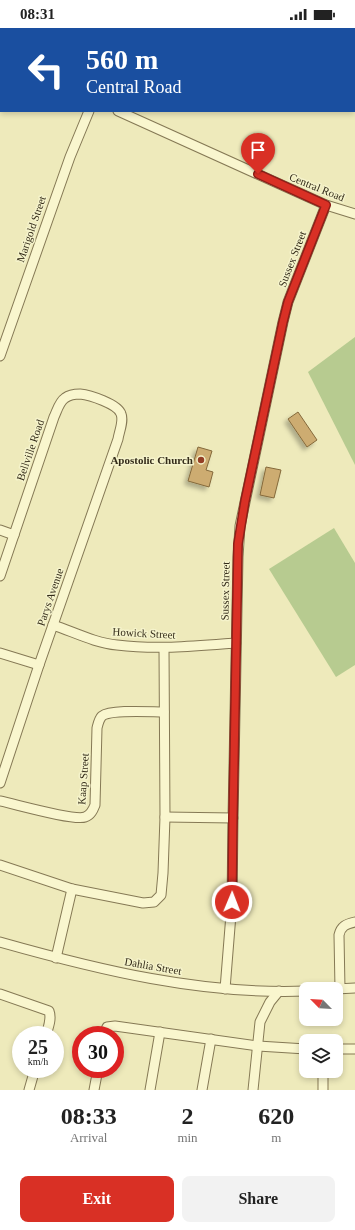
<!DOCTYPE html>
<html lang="en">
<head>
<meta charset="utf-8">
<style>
  :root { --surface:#fff; --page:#f2f2f2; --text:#222; --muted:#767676; --accent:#d93025 }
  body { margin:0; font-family:Georgia,serif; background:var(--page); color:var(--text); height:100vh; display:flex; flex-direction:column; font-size:15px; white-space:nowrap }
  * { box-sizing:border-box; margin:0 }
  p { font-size:13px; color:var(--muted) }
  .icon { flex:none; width:22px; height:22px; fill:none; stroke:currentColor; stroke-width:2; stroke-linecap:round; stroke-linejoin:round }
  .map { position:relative; height:1062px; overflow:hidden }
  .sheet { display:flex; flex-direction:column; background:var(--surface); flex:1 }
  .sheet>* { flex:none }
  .guide { position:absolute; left:0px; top:0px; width:355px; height:84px; box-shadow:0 2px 6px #0003; background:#1a4fa0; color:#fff; overflow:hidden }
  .needle { width:26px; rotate:294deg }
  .controls { position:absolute; left:299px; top:954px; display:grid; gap:8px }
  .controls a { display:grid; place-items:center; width:44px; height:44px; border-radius:8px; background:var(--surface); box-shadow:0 2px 6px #0003; font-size:20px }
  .speed { position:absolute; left:12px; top:998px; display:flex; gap:8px; font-size:20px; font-weight:700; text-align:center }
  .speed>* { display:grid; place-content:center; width:52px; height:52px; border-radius:50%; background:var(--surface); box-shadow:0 2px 6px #0003; line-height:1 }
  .speed small { font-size:10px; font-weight:400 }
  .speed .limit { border:6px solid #d22; background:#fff; color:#111 }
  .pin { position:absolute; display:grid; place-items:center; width:34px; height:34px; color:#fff; margin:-41px -17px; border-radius:50% 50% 50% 0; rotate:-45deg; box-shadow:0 0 4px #0007 }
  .pin .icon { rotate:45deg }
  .me { position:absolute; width:44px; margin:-22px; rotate:1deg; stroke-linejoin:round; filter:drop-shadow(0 0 3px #0008) }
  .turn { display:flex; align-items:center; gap:14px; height:84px; padding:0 20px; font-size:18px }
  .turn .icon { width:52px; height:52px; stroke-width:2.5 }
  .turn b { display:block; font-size:28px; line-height:34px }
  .eta { display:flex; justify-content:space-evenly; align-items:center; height:68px; text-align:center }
  .eta b { font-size:24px; font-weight:600; line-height:28px }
  .cta { display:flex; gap:8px; margin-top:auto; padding:8px 20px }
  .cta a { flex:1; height:46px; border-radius:8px; background:var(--accent); color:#fff; font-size:16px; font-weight:600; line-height:46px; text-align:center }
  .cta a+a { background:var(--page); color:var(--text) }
  .status { display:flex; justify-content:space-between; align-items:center; height:28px; padding:0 20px; background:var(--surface); direction:ltr }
  .status svg { height:11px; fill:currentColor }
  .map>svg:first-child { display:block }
  .green { fill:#b7cb90 }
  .building { fill:#cdac71; stroke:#84693b; filter:url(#shadow) }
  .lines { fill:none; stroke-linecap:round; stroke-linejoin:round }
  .minor-casing { stroke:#857955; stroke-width:11 }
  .minor { stroke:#f9f6ce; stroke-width:9 }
  .route-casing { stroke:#8d1f18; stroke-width:10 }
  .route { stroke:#d93025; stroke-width:7 }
  .poi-dot { fill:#943e25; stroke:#f5f3cb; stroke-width:1.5 }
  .labels { text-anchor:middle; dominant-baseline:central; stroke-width:3; stroke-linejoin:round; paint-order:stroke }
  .street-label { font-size:11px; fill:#342c1a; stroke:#f5f3cb }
  .poi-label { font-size:11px; font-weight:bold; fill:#342c1a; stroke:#f5f3cb; text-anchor:end }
</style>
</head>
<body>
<div class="status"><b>08:31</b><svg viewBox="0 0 49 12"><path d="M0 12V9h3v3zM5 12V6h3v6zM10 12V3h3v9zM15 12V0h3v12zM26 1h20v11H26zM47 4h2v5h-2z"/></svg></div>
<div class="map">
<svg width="355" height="1062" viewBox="0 0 355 1062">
  <defs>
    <filter id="shadow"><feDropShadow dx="-3.5" dy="3.5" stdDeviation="2" flood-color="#0004"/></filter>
  </defs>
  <rect width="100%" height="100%" fill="#eeeabb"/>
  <g class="green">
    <path d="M355 309V437L308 344Z"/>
    <path d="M334 500 355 535V637L336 649 269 541Z"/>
  </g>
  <g class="building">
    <path d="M298 384 317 412 307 419 288 391Z"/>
    <path d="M198 419 212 423 206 442 213 444 209 459 188 453Z"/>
    <path d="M266 439 281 442 274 470 260 467Z"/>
  </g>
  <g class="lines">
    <g class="minor-casing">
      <g id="minor">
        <path d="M126 1 127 0"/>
        <path d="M118 83 326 177 355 186"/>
        <path d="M0 328 70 129 89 83"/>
        <path d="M0 502 14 507"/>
        <path d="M0 548 54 389C57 383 59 374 65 370 69 367 76 366 80 366 90 367 118 376 121 386 124 393 119 404 118 411L39 637 0 755"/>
        <path d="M53 597C74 604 95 615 117 617 157 622 197 618 236 615"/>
        <path d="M0 625 39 637"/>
        <path d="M0 773C15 776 74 793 85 789 91 787 93 782 95 777L97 700C98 696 99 691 102 688 111 681 151 684 164 684"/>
        <path d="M165 789 233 790"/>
        <path d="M0 837 72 861 143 875 154 874 161 867 163 845 165 789 164 620"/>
        <path d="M0 914C99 942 202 967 306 963"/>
        <path d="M56 930 72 861"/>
        <path d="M225 961 232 874 233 790 238 529 240 498 283 294 288 274 326 177"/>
        <path d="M336 961 355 960"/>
        <path d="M340 961 339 907C341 898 346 896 355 894"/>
        <path d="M0 966 49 983C52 991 48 1000 46 1007"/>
        <path d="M104 1007 107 999 115 998 258 1018 306 1021"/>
        <path d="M336 1021H355"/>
        <path d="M323 1043V1062"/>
        <path d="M29 1062 35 1041"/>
        <path d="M94 1062 98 1041"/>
        <path d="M150 1062 160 1004"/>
        <path d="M202 1062 211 1011"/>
        <path d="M253 1062 260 994 270 974 279 963"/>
      </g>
    </g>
    <use href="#minor" class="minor"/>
  </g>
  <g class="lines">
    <g class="route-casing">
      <path id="route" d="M232 874 233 790 238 516 245 473 283 294 288 274 326 177 258 146"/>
    </g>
    <use href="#route" class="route"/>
  </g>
  <circle class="poi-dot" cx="201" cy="432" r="4"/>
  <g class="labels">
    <g class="street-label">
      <text transform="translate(317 159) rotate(22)">Central Road</text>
      <text transform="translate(31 201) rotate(-71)">Marigold Street</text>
      <text transform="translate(292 231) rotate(-69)">Sussex Street</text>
      <text transform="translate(30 422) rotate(-71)">Bellville Road</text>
      <text transform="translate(225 563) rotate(-89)">Sussex Street</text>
      <text transform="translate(50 569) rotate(-71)">Parys Avenue</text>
      <text transform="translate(144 605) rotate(3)">Howick Street</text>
      <text transform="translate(83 751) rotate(-86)">Kaap Street</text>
      <text transform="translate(153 938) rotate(10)">Dahlia Street</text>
    </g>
    <g class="poi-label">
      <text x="193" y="432">Apostolic Church</text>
    </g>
  </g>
</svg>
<div class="controls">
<a><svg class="needle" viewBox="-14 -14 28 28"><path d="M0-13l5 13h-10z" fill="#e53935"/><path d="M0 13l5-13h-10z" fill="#767676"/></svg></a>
<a><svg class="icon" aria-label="layers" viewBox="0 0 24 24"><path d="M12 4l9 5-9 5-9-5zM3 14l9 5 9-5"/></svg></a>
</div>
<div class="speed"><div>25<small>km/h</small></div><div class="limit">30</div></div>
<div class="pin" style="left:258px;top:146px;background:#d93025"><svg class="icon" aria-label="arrive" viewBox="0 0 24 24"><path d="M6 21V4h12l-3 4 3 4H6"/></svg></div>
<svg class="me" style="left:232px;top:874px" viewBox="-20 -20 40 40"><circle r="17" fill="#d93025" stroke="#fff" stroke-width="3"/><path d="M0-11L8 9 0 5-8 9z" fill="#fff"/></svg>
<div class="guide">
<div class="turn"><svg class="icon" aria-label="left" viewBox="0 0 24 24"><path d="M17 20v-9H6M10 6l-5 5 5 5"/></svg><div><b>560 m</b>Central Road</div></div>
</div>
</div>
<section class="sheet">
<div class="eta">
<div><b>08:33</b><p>Arrival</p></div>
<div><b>2</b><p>min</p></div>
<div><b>620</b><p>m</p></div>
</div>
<div class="cta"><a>Exit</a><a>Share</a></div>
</section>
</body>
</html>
